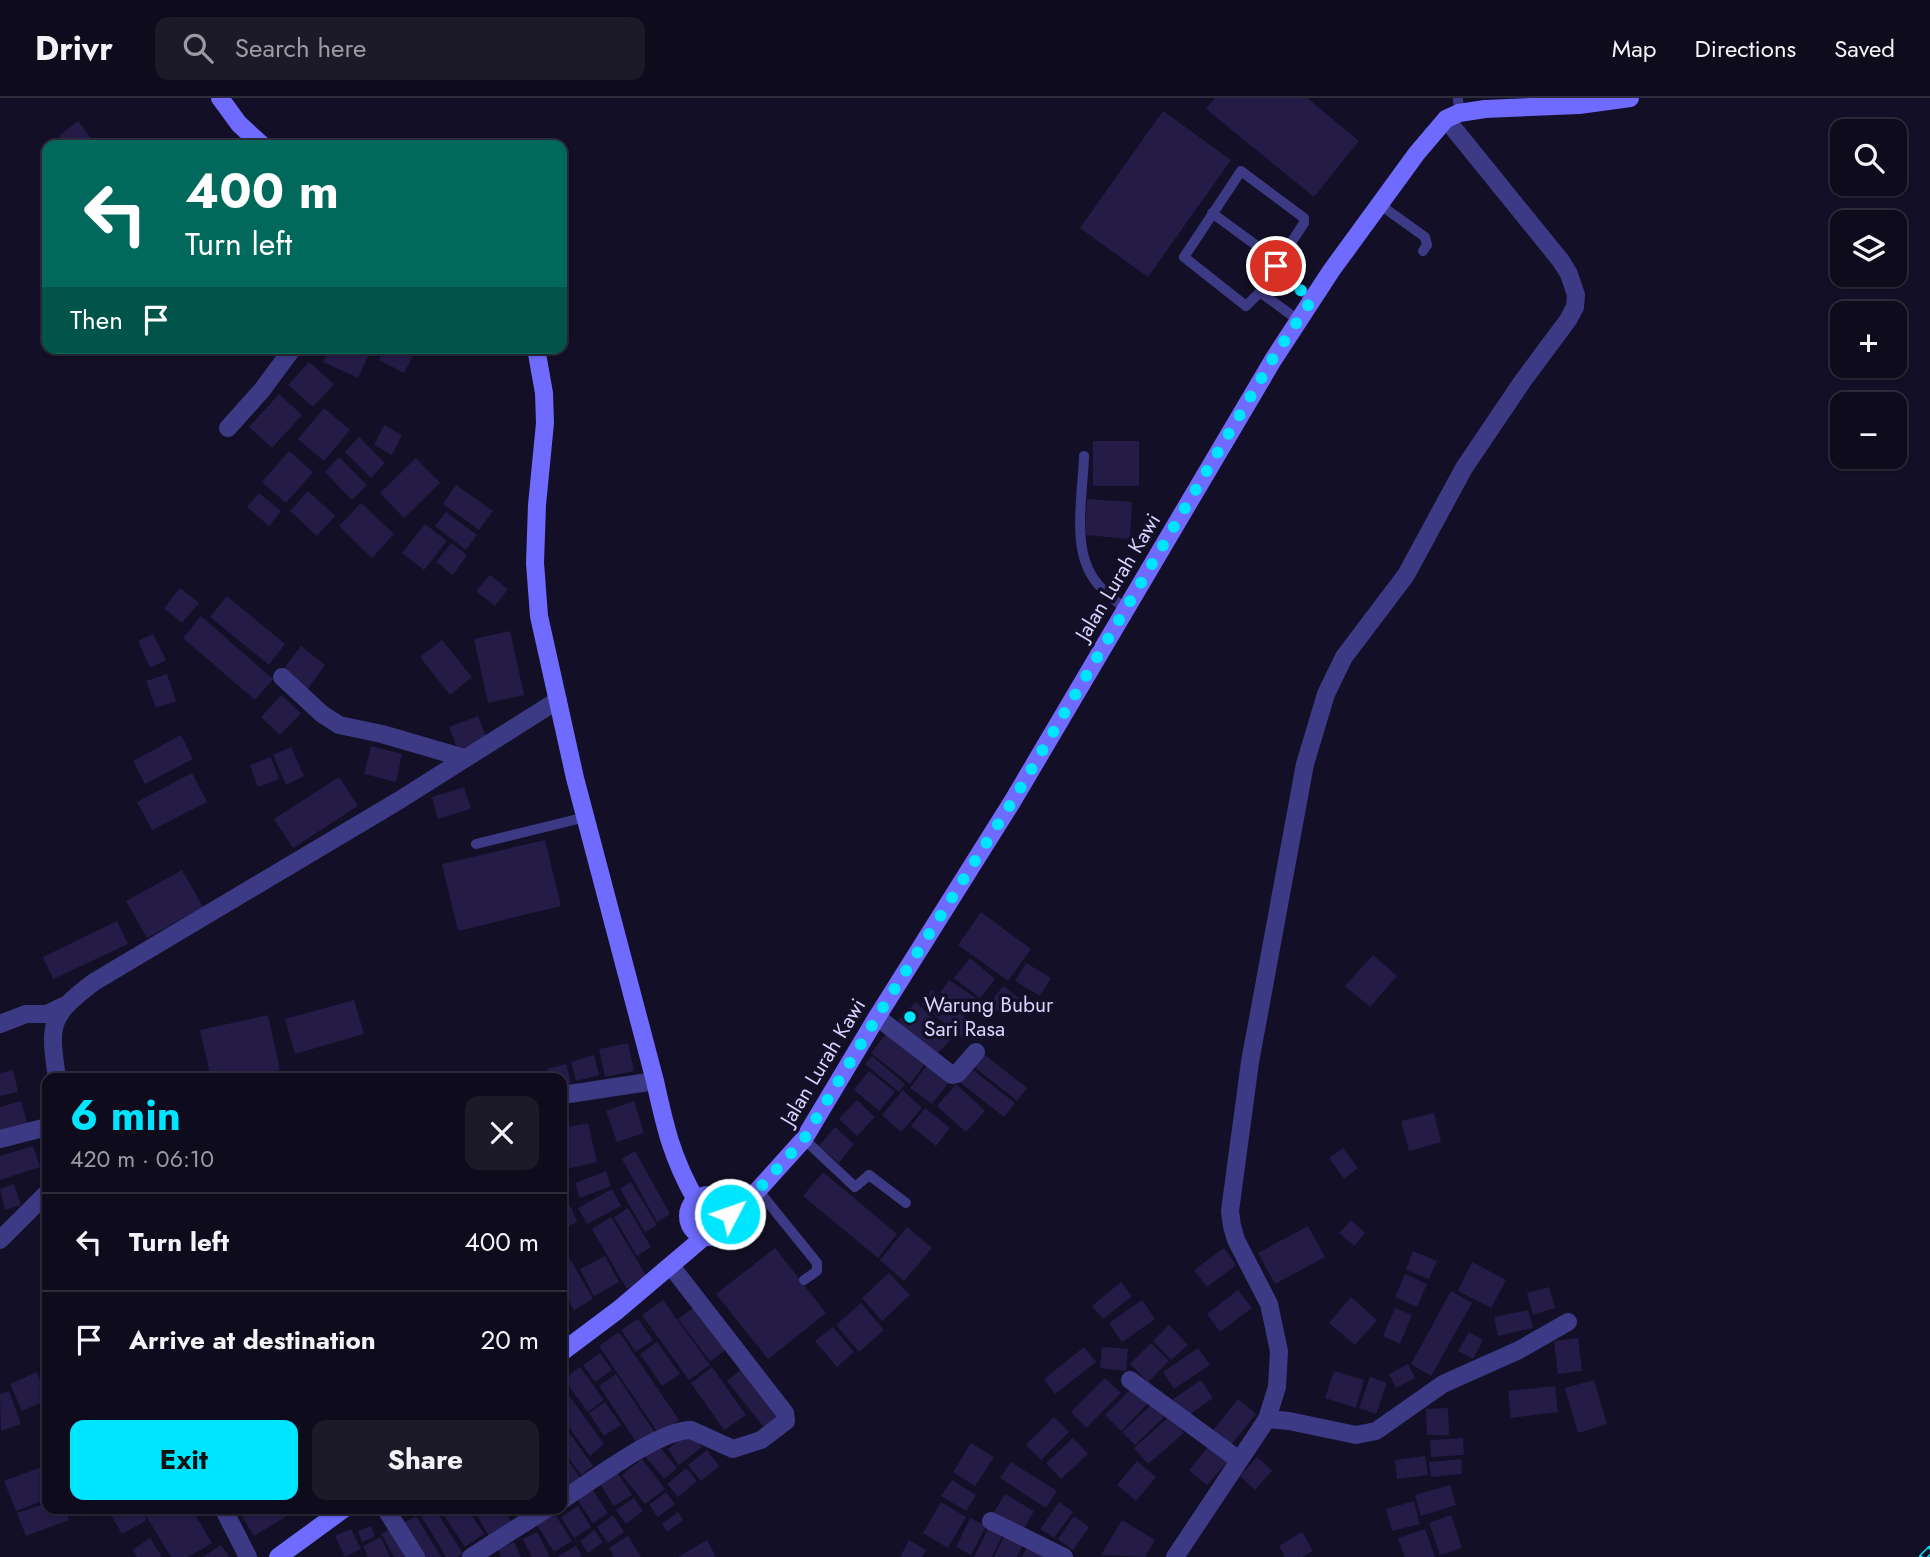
<!DOCTYPE html>
<html lang="en">
<head>
<meta charset="utf-8">
<style>
  :root { --surface:#0e0b1c; --page:#1c1929; --text:#f1f3f6; --muted:#9b9ba3; --line:#2e2b3b; --accent:#00e5ff }
  body { margin:0; font-family:Jost,sans-serif; background:var(--page); color:var(--text); height:100vh; display:flex; flex-direction:column; font-size:26px; white-space:nowrap }
  * { box-sizing:border-box; margin:0 }
  p { font-size:23px; color:var(--muted) }
  .icon { flex:none; width:38px; height:38px; fill:none; stroke:currentColor; stroke-width:2; stroke-linecap:round; stroke-linejoin:round }
  .map { position:relative; flex:1; overflow:hidden }
  .details { position:absolute; left:42px; top:975px; width:525px; height:441px; display:flex; flex-direction:column; background:var(--surface); border-radius:14px; box-shadow:0 2px 5px #0004,0 0 0 2px var(--line) }
  .details>* { flex:none }
  .guide { position:absolute; left:42px; top:42px; width:525px; height:214px; border-radius:14px; box-shadow:0 2px 5px #0004,0 0 0 2px var(--line); background:#00695c; color:#fff; overflow:hidden }
  .controls { position:absolute; left:1830px; top:21px; display:grid; gap:14px }
  .controls a { display:grid; place-items:center; width:77px; height:77px; border-radius:14px; background:var(--surface); box-shadow:0 2px 5px #0004,0 0 0 2px var(--line); font-size:35px }
  .pin { position:absolute; display:grid; place-items:center; width:60px; height:60px; color:#fff; margin:-30px; border:4px solid #fff; border-radius:50%; box-shadow:0 2px 7px #0007 }
  .me { position:absolute; width:77px; margin:-38px; rotate:49deg; stroke-linejoin:round; filter:drop-shadow(0 0 5px #0008) }
  .turn { display:flex; align-items:center; gap:24px; height:147px; padding:0 28px; font-size:32px }
  .turn .icon { width:91px; height:91px; stroke-width:2.5 }
  .turn b { display:block; font-size:49px; line-height:60px }
  .then { display:flex; align-items:center; height:66px; padding:0 28px; background:#0003; gap:14px; font-size:26px }
  .round { display:grid; place-items:center; flex:none; width:74px; height:74px; border-radius:14px; background:var(--page) }
  .summary { display:flex; align-items:center; justify-content:space-between; height:119px; padding:0 28px }
  h1 { font-size:42px; font-weight:700; line-height:52px; color:var(--accent) }
  .button { display:flex; gap:14px; margin-top:auto; padding:14px 28px }
  .button a { flex:1; height:80px; border-radius:14px; background:var(--accent); color:#111; font-size:28px; font-weight:700; line-height:80px; text-align:center }
  .button a+a { background:var(--page); color:var(--text) }
  ul { padding:0; list-style:none }
  li { display:flex; align-items:center; gap:21px; height:98px; padding:0 28px; border-top:2px solid var(--line) }
  li div { flex:1 }
  li b { display:block; font-size:26px }
  li em { font-style:normal }
  header { display:flex; align-items:center; gap:42px; box-sizing:border-box; height:98px; padding:0 35px; background:var(--surface); border-bottom:2px solid var(--line) }
  header strong { font-size:33px }
  nav { display:flex; gap:38px; margin-inline-start:auto; font-size:24px }
  .search { width:490px; height:63px; background:var(--page); display:flex; align-items:center; gap:18px; box-sizing:border-box; padding:0 24px; border-radius:14px; color:var(--muted); font-size:26px }
  .map>svg:first-child { display:block }
  .building { fill:#241b47 }
  .lines { fill:none; stroke-linecap:round; stroke-linejoin:round }
  .lane { stroke:#3d3a85; stroke-width:10 }
  .street { stroke:#3d3a85; stroke-width:18 }
  .secondary { stroke:#6f6bff; stroke-width:18 }
  .rail-casing { stroke:#00e5ff; stroke-width:8 }
  .rail { stroke:#130f26; stroke-width:5; stroke-dasharray:16; stroke-linecap:butt }
  .route { stroke:#00e5ff; stroke-width:12; stroke-dasharray:0 21.6 }
  .poi-dot { fill:#00e5ff; stroke:#130f26; stroke-width:2.5 }
  .labels { text-anchor:middle; dominant-baseline:central; stroke-width:7; stroke-linejoin:round; paint-order:stroke }
  .street-label { font-size:21px; fill:#d9d4ff; stroke:#130f26 }
  .poi-label { font-size:21px; fill:#d9d4ff; stroke:#130f26; text-anchor:start }
</style>
</head>
<body>
<header>
<strong>Drivr</strong>
<div class="search"><svg class="icon" aria-label="search" viewBox="0 0 24 24"><circle cx="10" cy="10" r="6"/><path d="M15 15l6 6"/></svg>Search here</div>
<nav><a>Map</a><a>Directions</a><a>Saved</a></nav>
</header>
<div class="map">
<svg width="1930" height="1459" viewBox="0 0 1930 1459">
  <rect width="100%" height="100%" fill="#130f26"/>
  <g class="building">
    <path d="M1215 0H1307L1359 43 1314 99 1206 11Z"/>
    <path d="M1163 13 1231 62 1148 179 1080 130Z"/>
    <path d="M78 23 96 47H66L59 38Z"/>
    <path d="M329 250H372L358 280 323 264Z"/>
    <path d="M385 250H417L404 275 379 262Z"/>
    <path d="M309 264 334 286 313 309 288 287Z"/>
    <path d="M279 296 302 317 272 350 249 329Z"/>
    <path d="M324 310 350 332 324 363 298 341Z"/>
    <path d="M384 327 402 337 392 357 374 347Z"/>
    <path d="M359 339 385 365 371 380 345 354Z"/>
    <rect x="1093" y="343" width="46" height="45"/>
    <path d="M289 353 313 374 286 405 262 384Z"/>
    <path d="M339 359 367 387 352 402 325 374Z"/>
    <path d="M416 360 440 385 404 420 380 395Z"/>
    <path d="M456 387 493 413 479 432 443 406Z"/>
    <path d="M308 393 335 418 317 438 290 413Z"/>
    <path d="M259 395 281 413 269 428 247 409Z"/>
    <path d="M1087 401 1132 404 1130 441 1085 437Z"/>
    <path d="M361 405 394 436 372 460 339 428Z"/>
    <path d="M446 414 477 437 466 452 435 428Z"/>
    <path d="M425 426 447 443 424 472 402 455Z"/>
    <path d="M451 445 467 457 453 477 436 464Z"/>
    <path d="M490 477 508 491 495 508 476 493Z"/>
    <path d="M180 490 199 505 182 525 164 510Z"/>
    <path d="M227 498 285 546 269 567 210 519Z"/>
    <path d="M201 518 273 581 255 602 183 540Z"/>
    <path d="M510 533 524 597 488 605 474 541Z"/>
    <path d="M153 536 166 562 150 570 138 543Z"/>
    <path d="M442 542 472 579 450 597 420 559Z"/>
    <path d="M301 548 325 567 307 592 282 573Z"/>
    <path d="M167 576 176 603 156 610 146 583Z"/>
    <path d="M281 597 301 615 280 637 261 619Z"/>
    <path d="M478 618 487 641 458 652 449 629Z"/>
    <path d="M181 637 193 661 145 686 133 663Z"/>
    <path d="M371 648 402 656 396 684 364 676Z"/>
    <path d="M291 649 304 678 286 687 273 657Z"/>
    <path d="M271 659 279 681 258 689 250 667Z"/>
    <path d="M192 675 207 704 152 732 137 704Z"/>
    <path d="M339 679 358 708 293 750 274 721Z"/>
    <path d="M464 689 471 711 438 721 432 699Z"/>
    <path d="M545 742 561 808 458 833 442 766Z"/>
    <path d="M182 772 203 809 147 840 126 803Z"/>
    <path d="M981 814 1031 851 1008 883 958 847Z"/>
    <path d="M117 823 128 846 53 881 43 859Z"/>
    <path d="M1373 857 1397 878 1370 909 1345 888Z"/>
    <path d="M970 860 995 881 980 900 954 880Z"/>
    <path d="M1026 865 1051 880 1040 898 1015 883Z"/>
    <path d="M949 882 976 900 967 913 940 895Z"/>
    <path d="M1003 888 1020 901 1005 919 989 906Z"/>
    <path d="M932 892 975 927 964 941 921 906Z"/>
    <path d="M354 902 364 936 295 956 285 921Z"/>
    <path d="M916 904 953 939 935 958 898 923Z"/>
    <path d="M268 917 280 972 245 980H211L200 932Z"/>
    <path d="M886 936 924 967 910 986 871 955Z"/>
    <path d="M628 945 634 973 605 979 599 951Z"/>
    <path d="M984 956 1027 990 1017 1003 974 969Z"/>
    <path d="M594 957 599 977 576 983 571 964Z"/>
    <path d="M872 958 905 986 899 994 865 966Z"/>
    <path d="M566 966 571 985 562 988V980H549L547 971Z"/>
    <path d="M927 967 949 984 932 1006 910 990Z"/>
    <path d="M972 971 1015 1005 1004 1019 961 985Z"/>
    <path d="M13 972 18 994 0 998V975Z"/>
    <path d="M869 973 895 994 879 1013 854 992Z"/>
    <path d="M956 986 985 1013 966 1034 937 1008Z"/>
    <path d="M903 992 922 1010 901 1034 882 1017Z"/>
    <path d="M857 1002 875 1019 857 1038 839 1021Z"/>
    <path d="M21 1003 29 1031 0 1039V1009Z"/>
    <path d="M634 1003 644 1035 617 1044 606 1013Z"/>
    <path d="M925 1010 950 1030 936 1048 911 1028Z"/>
    <path d="M1434 1015 1441 1044 1409 1053 1401 1023Z"/>
    <path d="M588 1025 597 1064 562 1072V1030Z"/>
    <path d="M835 1029 854 1046 839 1065 819 1048Z"/>
    <path d="M33 1048 40 1069 0 1082V1058Z"/>
    <path d="M1343 1050 1358 1070 1344 1081 1329 1060Z"/>
    <path d="M635 1053 670 1116 657 1124 622 1061Z"/>
    <path d="M606 1073 611 1088 580 1100 575 1085Z"/>
    <path d="M823 1074 897 1136 878 1160 803 1098Z"/>
    <path d="M631 1084 657 1127 645 1134 620 1091Z"/>
    <path d="M14 1086 21 1107 5 1112 0 1091Z"/>
    <path d="M612 1091 621 1108 587 1126 578 1110Z"/>
    <path d="M570 1107 577 1124 562 1131V1111Z"/>
    <path d="M628 1110 651 1149 637 1158 614 1119Z"/>
    <path d="M611 1119 647 1179 627 1191 592 1131Z"/>
    <path d="M1351 1122 1365 1135 1354 1148 1339 1135Z"/>
    <path d="M1308 1128 1325 1159 1275 1186 1258 1155Z"/>
    <path d="M907 1129 932 1150 904 1183 880 1162Z"/>
    <path d="M562 1147 593 1201 574 1212 562 1191Z"/>
    <path d="M775 1150 826 1215 768 1261 716 1196Z"/>
    <path d="M1224 1150 1236 1167 1207 1189 1194 1172Z"/>
    <path d="M1413 1153 1437 1163 1429 1181 1406 1172Z"/>
    <path d="M605 1158 619 1184 594 1198 580 1171Z"/>
    <path d="M1472 1164 1506 1182 1491 1210 1458 1193Z"/>
    <path d="M889 1175 910 1197 882 1223 862 1200Z"/>
    <path d="M1405 1176 1427 1186 1417 1209 1395 1199Z"/>
    <path d="M1121 1184 1132 1198 1103 1221 1092 1208Z"/>
    <path d="M1549 1189 1555 1210 1533 1217 1527 1195Z"/>
    <path d="M1238 1192 1252 1210 1220 1234 1207 1216Z"/>
    <path d="M1451 1193 1472 1205 1431 1278 1411 1266Z"/>
    <path d="M1351 1199 1377 1222 1355 1247 1329 1225Z"/>
    <path d="M562 1201 570 1215 562 1220Z"/>
    <path d="M663 1202 710 1267 689 1282 642 1217Z"/>
    <path d="M1142 1202 1155 1221 1122 1244 1109 1225Z"/>
    <path d="M861 1205 884 1232 859 1254 836 1227Z"/>
    <path d="M696 1208 727 1251 710 1263 678 1221Z"/>
    <path d="M1395 1210 1412 1217 1400 1246 1383 1238Z"/>
    <path d="M1528 1212 1533 1230 1498 1238 1494 1219Z"/>
    <path d="M638 1221 653 1242 636 1254 621 1232Z"/>
    <path d="M1169 1227 1188 1247 1171 1262 1153 1243Z"/>
    <path d="M833 1229 854 1254 837 1269 815 1243Z"/>
    <path d="M619 1234 679 1322 659 1336 599 1248Z"/>
    <path d="M1469 1234 1483 1242 1473 1261 1458 1253Z"/>
    <path d="M1578 1240 1582 1273 1558 1276 1554 1243Z"/>
    <path d="M657 1244 680 1276 662 1288 640 1256Z"/>
    <path d="M1151 1245 1169 1263 1148 1284 1130 1266Z"/>
    <path d="M1084 1249 1096 1264 1055 1296 1044 1281Z"/>
    <path d="M1102 1249 1128 1251 1126 1273 1100 1270Z"/>
    <path d="M1198 1250 1210 1267 1174 1291 1163 1274Z"/>
    <path d="M600 1255 612 1272 595 1284 583 1267Z"/>
    <path d="M1408 1266 1415 1280 1396 1290 1389 1276Z"/>
    <path d="M580 1269 604 1302 588 1314 564 1281Z"/>
    <path d="M712 1269 746 1317 724 1332 691 1285Z"/>
    <path d="M744 1269 783 1318 766 1332 727 1283Z"/>
    <path d="M1334 1273 1364 1282 1356 1310 1325 1300Z"/>
    <path d="M37 1274 47 1302 22 1313 10 1286Z"/>
    <path d="M616 1276 655 1335 638 1347 599 1288Z"/>
    <path d="M1370 1279 1387 1285 1376 1316 1359 1310Z"/>
    <path d="M1105 1280 1121 1295 1086 1330 1071 1314Z"/>
    <path d="M1201 1282 1213 1300 1186 1319 1173 1301Z"/>
    <path d="M1594 1282 1607 1326 1578 1335 1565 1290Z"/>
    <path d="M1555 1288 1558 1314 1511 1320 1508 1293Z"/>
    <path d="M1133 1289 1148 1305 1121 1333 1105 1317Z"/>
    <path d="M9 1293 21 1326 1 1333 0 1296Z"/>
    <path d="M568 1296 604 1346 590 1358 562 1320V1301Z"/>
    <path d="M1238 1301 1256 1316 1231 1347 1213 1332Z"/>
    <path d="M605 1304 621 1327 604 1338 589 1315Z"/>
    <path d="M1152 1306 1164 1319 1135 1347 1122 1334Z"/>
    <path d="M1448 1310 1449 1337H1427L1426 1311Z"/>
    <path d="M1170 1318 1184 1335 1148 1366 1134 1350Z"/>
    <path d="M1054 1319 1069 1334 1041 1362 1026 1347Z"/>
    <path d="M562 1325 593 1368 581 1377 562 1351Z"/>
    <path d="M690 1334 702 1349 679 1367 668 1351Z"/>
    <path d="M1073 1340 1088 1356 1061 1381 1046 1365Z"/>
    <path d="M1463 1340 1464 1357 1431 1359 1430 1342Z"/>
    <path d="M971 1345 994 1359 975 1388 953 1374Z"/>
    <path d="M1211 1346 1229 1362 1207 1387 1189 1372Z"/>
    <path d="M658 1347 677 1370 664 1381 645 1358Z"/>
    <path d="M707 1352 719 1368 701 1383 688 1367Z"/>
    <path d="M562 1353 581 1381 565 1392 562 1387Z"/>
    <path d="M1425 1358 1428 1377 1397 1381 1395 1362Z"/>
    <path d="M1257 1359 1272 1373 1255 1392 1240 1378Z"/>
    <path d="M642 1361 665 1391 645 1406 622 1377Z"/>
    <path d="M1461 1361 1462 1376 1431 1379 1429 1364Z"/>
    <path d="M1137 1363 1156 1379 1136 1403 1117 1387Z"/>
    <path d="M1011 1364 1057 1393 1046 1410 1000 1380Z"/>
    <path d="M47 1367V1401L16 1413 4 1383Z"/>
    <path d="M686 1370 697 1383 678 1399 667 1386Z"/>
    <path d="M617 1374 632 1397 614 1408 600 1386Z"/>
    <path d="M952 1382 976 1397 966 1413 941 1398Z"/>
    <path d="M1450 1387 1456 1407 1421 1418 1415 1397Z"/>
    <path d="M591 1390 608 1415 593 1425 576 1400Z"/>
    <path d="M666 1394 675 1406 658 1419 649 1407Z"/>
    <path d="M1005 1396 1034 1413 1024 1431 994 1414Z"/>
    <path d="M634 1400 643 1413 626 1426 616 1412Z"/>
    <path d="M1414 1403 1420 1426 1392 1433 1386 1411Z"/>
    <path d="M941 1404 966 1419 948 1450 923 1435Z"/>
    <path d="M1059 1404 1073 1414 1054 1440 1040 1431Z"/>
    <path d="M47 1405V1410H65L69 1422 26 1438 17 1415Z"/>
    <path d="M578 1408 591 1429 574 1440 561 1419Z"/>
    <path d="M80 1410H103V1411L84 1419Z"/>
    <path d="M118 1410H140L147 1422 122 1436 110 1415Z"/>
    <path d="M148 1410H191L212 1445 188 1459H171L143 1413Z"/>
    <path d="M237 1410H300L254 1438Z"/>
    <path d="M439 1410H467L484 1436 465 1449Z"/>
    <path d="M473 1410H503L511 1424 489 1438Z"/>
    <path d="M435 1411 463 1456 458 1459H446L422 1419Z"/>
    <path d="M678 1414 683 1422 667 1434 662 1426Z"/>
    <path d="M555 1416 572 1443 554 1454 537 1427Z"/>
    <path d="M613 1417 624 1434 608 1445 597 1429Z"/>
    <path d="M1451 1417 1462 1450 1440 1457 1429 1425Z"/>
    <path d="M416 1418 441 1459H423L403 1425Z"/>
    <path d="M1074 1418 1089 1429 1073 1452 1058 1441Z"/>
    <path d="M970 1420 986 1428 971 1457 956 1449Z"/>
    <path d="M1122 1422 1155 1442 1145 1459 1101 1457Z"/>
    <path d="M371 1428 375 1439 362 1444 358 1433Z"/>
    <path d="M395 1428 410 1455 403 1459H394L381 1436Z"/>
    <path d="M989 1429 1003 1436 992 1459H974Z"/>
    <path d="M351 1431 361 1451 345 1459 335 1438Z"/>
    <path d="M1425 1431 1435 1459H1405L1398 1440Z"/>
    <path d="M594 1432 603 1444 588 1455 580 1443Z"/>
    <path d="M537 1434 550 1459H532L523 1441Z"/>
    <path d="M1302 1434 1313 1453 1302 1459H1285L1279 1448Z"/>
    <path d="M628 1438 641 1459H614L609 1450Z"/>
    <path d="M1004 1438 1023 1447 1017 1459H994Z"/>
    <path d="M381 1439 390 1459H368L363 1448Z"/>
    <path d="M150 1440 162 1459H137L133 1452Z"/>
    <path d="M707 1442 716 1459H678Z"/>
    <path d="M909 1442 926 1452 922 1459H900Z"/>
    <path d="M514 1444 521 1459H501L498 1451Z"/>
    <path d="M221 1447 229 1459H203Z"/>
    <path d="M576 1448 582 1459H557Z"/>
    <path d="M1027 1449 1044 1457 1043 1459H1022Z"/>
  </g>
  <g class="lines">
    <g class="lane">
      <path d="M1458 0 1459 15"/>
      <path d="M1379 106 1425 139 1427 147 1423 153"/>
      <path d="M1212 115 1279 164"/>
      <path d="M1260 194 1274 171"/>
      <path d="M1298 222 1260 194 1246 208 1184 159 1241 73 1304 120V125L1274 171 1312 201"/>
      <path d="M1084 358C1083 397 1070 453 1097 485 1104 495 1116 503 1126 511"/>
      <path d="M476 746 586 719"/>
      <path d="M804 1041 855 1089 869 1077 906 1105"/>
      <path d="M758 1092 817 1165V1173L804 1182"/>
    </g>
    <g class="street">
      <path d="M228 330 262 292 293 250"/>
      <path d="M282 579 322 616 339 627 382 636 464 660"/>
      <path d="M877 919 952 977 957 976 976 954"/>
      <path d="M0 926 26 916H47L66 907"/>
      <path d="M57 980C49 926 49 918 94 884L398 703 558 602"/>
      <path d="M562 997 655 983"/>
      <path d="M0 1041 47 1029"/>
      <path d="M0 1142 47 1095"/>
      <path d="M1130 1282 1239 1362"/>
      <path d="M1267 1321 1289 1323 1356 1337 1376 1333 1443 1286 1519 1252 1568 1224"/>
      <path d="M562 1402C591 1384 658 1332 691 1332L733 1351 761 1342 786 1323 785 1315 671 1168"/>
      <path d="M223 1410 248 1459"/>
      <path d="M385 1410 416 1459"/>
      <path d="M991 1423 1064 1459"/>
      <path d="M471 1459 548 1410"/>
      <path d="M1175 1459 1267 1321 1277 1289 1279 1253 1269 1206 1236 1142 1232 1128 1230 1113 1250 964 1305 666 1326 596 1344 559 1406 477 1464 370 1522 284 1568 222 1575 209 1576 197 1569 176 1561 163 1446 21"/>
    </g>
    <g class="secondary">
      <path d="M220 0 239 26 262 47"/>
      <path d="M536 250 544 295 545 325 537 407 535 465 539 518 575 680 655 983C665 1029 672 1060 696 1102"/>
      <circle cx="709" cy="1118" r="21"/>
      <path d="M730 1116 758 1092 804 1041 877 919 1012 704 1273 262 1331 173 1417 55 1446 21 1459 15 1485 11 1579 7 1630 0"/>
      <path d="M562 1254 618 1212 704 1139"/>
      <path d="M278 1459 345 1410"/>
    </g>
    <g class="rail-casing">
      <path id="rail" d="M1923 1459 1930 1452"/>
    </g>
    <use href="#rail" class="rail"/>
  </g>
  <g class="lines">
    <path class="route" d="M730 1116 758 1092 804 1041 877 919 1012 704 1272 262 1312 201 1274 171 1276 168"/>
  </g>
  <circle class="poi-dot" cx="910" cy="919" r="7"/>
  <g class="labels">
    <g class="street-label">
      <text transform="translate(1118 479) rotate(-59)">Jalan Lurah Kawi</text>
      <text transform="translate(823 964) rotate(-59)">Jalan Lurah Kawi</text>
    </g>
    <g class="poi-label">
      <text x="924" y="907">Warung Bubur<tspan x="924" dy="24">Sari Rasa</tspan></text>
    </g>
  </g>
</svg>
<div class="controls">
<a><svg class="icon" aria-label="search" viewBox="0 0 24 24"><circle cx="10" cy="10" r="6"/><path d="M15 15l6 6"/></svg></a>
<a><svg class="icon" aria-label="layers" viewBox="0 0 24 24"><path d="M12 4l9 5-9 5-9-5zM3 14l9 5 9-5"/></svg></a>
<a>+</a>
<a>−</a>
</div>
<div class="pin" style="left:1276px;top:168px;background:#d93025"><svg class="icon" aria-label="arrive" viewBox="0 0 24 24"><path d="M6 21V4h12l-3 4 3 4H6"/></svg></div>
<svg class="me" style="left:730px;top:1116px" viewBox="-20 -20 40 40"><circle r="17" fill="#00e5ff" stroke="#fff" stroke-width="3"/><path d="M0-11L8 9 0 5-8 9z" fill="#fff"/></svg>
<div class="guide">
<div class="turn"><svg class="icon" aria-label="left" viewBox="0 0 24 24"><path d="M17 20v-9H6M10 6l-5 5 5 5"/></svg><div><b>400 m</b>Turn left</div></div>
<div class="then">Then<svg class="icon" aria-label="arrive" viewBox="0 0 24 24"><path d="M6 21V4h12l-3 4 3 4H6"/></svg></div>
</div>
<section class="details">
<div class="summary"><div><h1>6 min</h1><p>420 m · 06:10</p></div><a class="round"><svg class="icon" aria-label="close" viewBox="0 0 24 24"><path d="M6 6l12 12M18 6L6 18"/></svg></a></div>
<ul>
<li><svg class="icon" aria-label="left" viewBox="0 0 24 24"><path d="M17 20v-9H6M10 6l-5 5 5 5"/></svg><div><b>Turn left</b></div><em>400 m</em></li>
<li><svg class="icon" aria-label="arrive" viewBox="0 0 24 24"><path d="M6 21V4h12l-3 4 3 4H6"/></svg><div><b>Arrive at destination</b></div><em>20 m</em></li>
</ul>
<div class="button"><a>Exit</a><a>Share</a></div>
</section>
</div>
</body>
</html>
